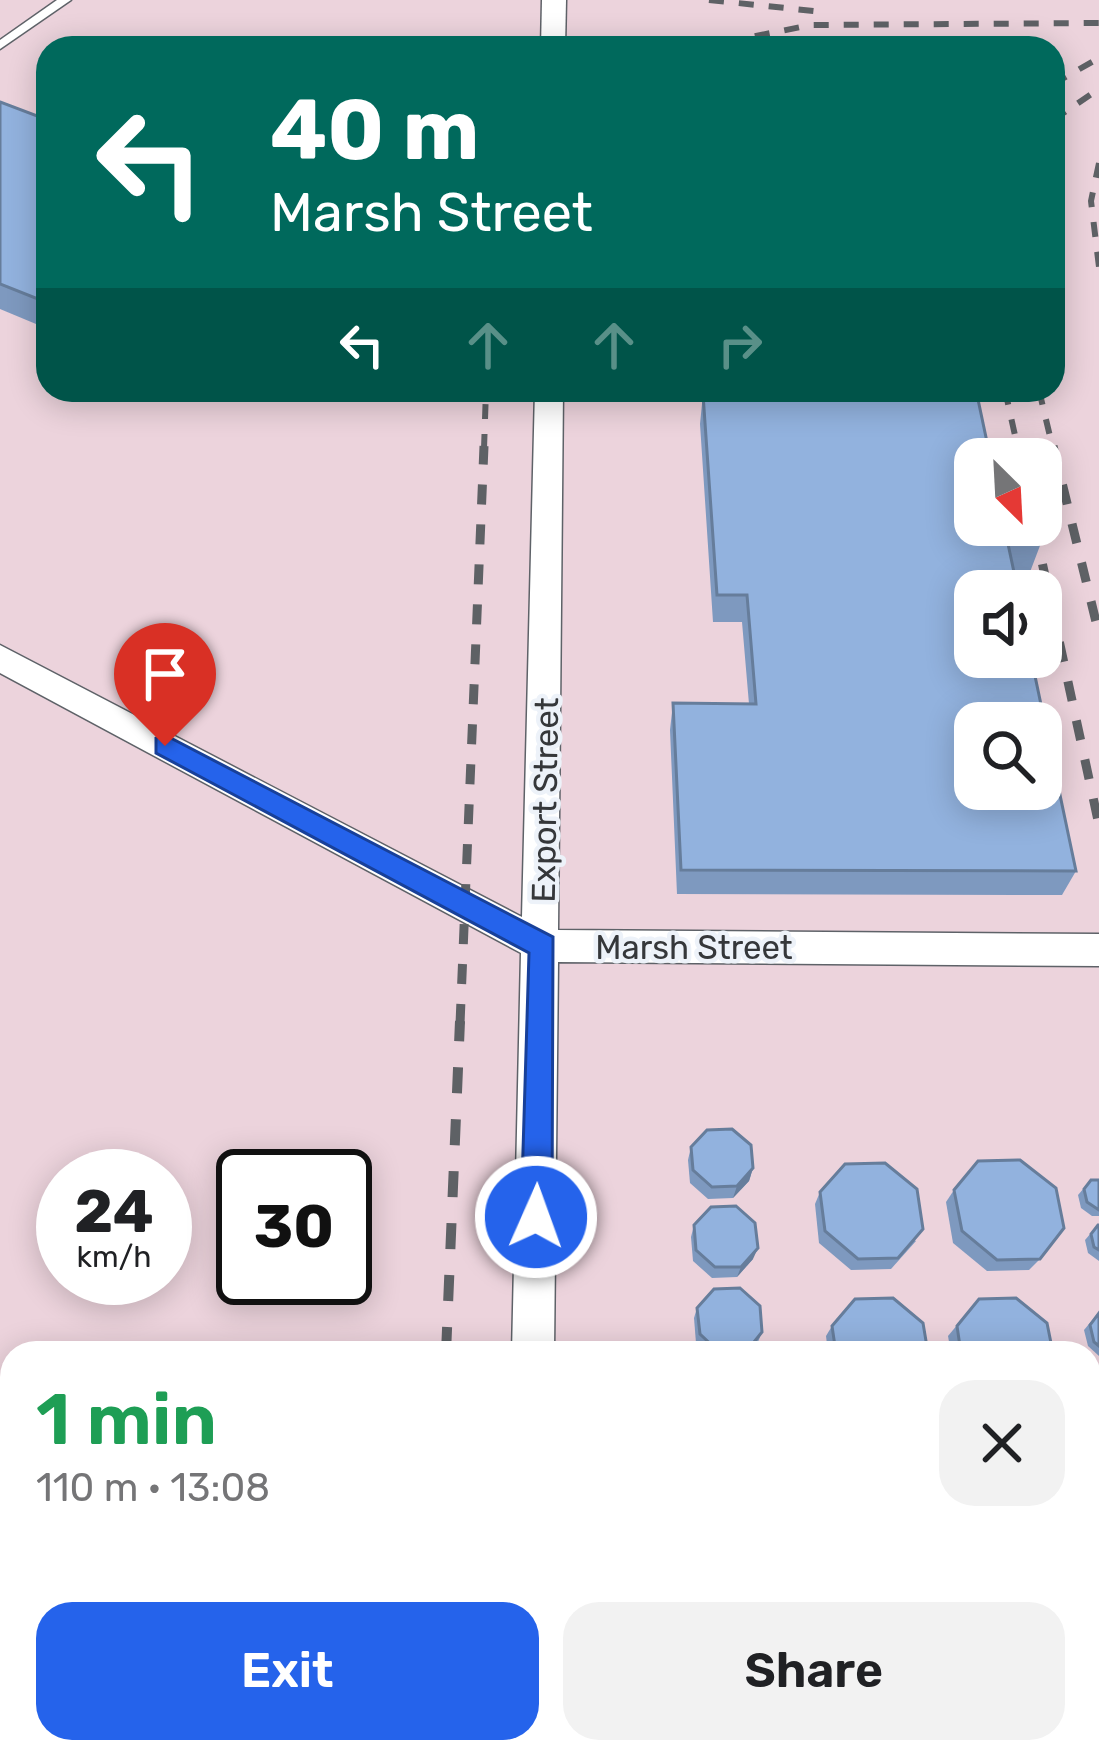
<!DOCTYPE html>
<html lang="en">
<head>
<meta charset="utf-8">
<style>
  :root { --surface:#fff; --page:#f2f2f2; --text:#202124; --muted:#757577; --accent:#2563eb }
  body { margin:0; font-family:Rubik,sans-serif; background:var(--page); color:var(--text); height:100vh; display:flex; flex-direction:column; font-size:45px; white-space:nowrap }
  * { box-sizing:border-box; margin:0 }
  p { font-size:39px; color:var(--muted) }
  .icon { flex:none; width:66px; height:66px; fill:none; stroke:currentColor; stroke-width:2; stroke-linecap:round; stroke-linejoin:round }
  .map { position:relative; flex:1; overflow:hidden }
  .panel { position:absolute; left:0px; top:1341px; width:1101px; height:423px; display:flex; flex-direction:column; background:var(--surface); border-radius:36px 36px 0 0; box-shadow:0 6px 30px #0003 }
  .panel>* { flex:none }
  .hud { position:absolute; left:36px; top:36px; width:1029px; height:366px; border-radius:36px; box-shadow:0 6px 30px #0003; background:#00695c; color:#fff; overflow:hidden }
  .needle { width:78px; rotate:156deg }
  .controls { position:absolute; left:954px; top:438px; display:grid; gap:24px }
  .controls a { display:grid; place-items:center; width:108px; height:108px; border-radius:24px; background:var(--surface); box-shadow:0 6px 30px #0003; font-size:60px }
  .speed { position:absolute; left:36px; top:1149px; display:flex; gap:24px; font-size:60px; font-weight:700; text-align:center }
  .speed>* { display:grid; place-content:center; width:156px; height:156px; border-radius:50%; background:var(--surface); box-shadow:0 6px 30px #0003; line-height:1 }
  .speed small { font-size:30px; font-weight:400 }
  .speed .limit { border:6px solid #111; border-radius:18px; background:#fff; color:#111 }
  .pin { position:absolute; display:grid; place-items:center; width:102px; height:102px; color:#fff; margin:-123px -51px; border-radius:50% 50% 50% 0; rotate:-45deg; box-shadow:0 0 12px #0007 }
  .pin .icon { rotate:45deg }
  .me { position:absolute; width:132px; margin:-66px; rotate:2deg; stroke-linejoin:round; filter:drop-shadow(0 0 9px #0008) }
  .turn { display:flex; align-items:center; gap:42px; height:252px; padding:0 36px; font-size:54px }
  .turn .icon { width:156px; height:156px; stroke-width:2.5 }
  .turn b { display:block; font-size:84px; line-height:102px }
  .lanes { display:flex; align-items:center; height:114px; padding:0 36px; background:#0003; justify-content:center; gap:60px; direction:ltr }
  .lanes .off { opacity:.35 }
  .round { display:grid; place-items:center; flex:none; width:126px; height:126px; border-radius:36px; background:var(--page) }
  .headline { display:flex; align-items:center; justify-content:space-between; height:204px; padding:0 36px }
  h1 { font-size:72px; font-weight:600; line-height:90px; color:#1e9e55 }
  .cta { display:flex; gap:24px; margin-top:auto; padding:24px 36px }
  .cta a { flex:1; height:138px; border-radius:36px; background:var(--accent); color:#fff; font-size:48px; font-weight:600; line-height:138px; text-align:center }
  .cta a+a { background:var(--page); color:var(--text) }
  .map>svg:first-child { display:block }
  .industrial { fill:#ecd3dc; fill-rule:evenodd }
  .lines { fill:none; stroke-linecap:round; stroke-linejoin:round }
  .service-casing { stroke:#5e6268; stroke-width:3 }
  .minor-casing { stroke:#5e6268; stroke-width:3 }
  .service { fill:#fff; fill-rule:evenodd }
  .minor { fill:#fff; fill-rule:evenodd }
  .rail-far2 { stroke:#5e6165; stroke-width:6; stroke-dasharray:15 15; stroke-linecap:butt }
  .rail-far1 { stroke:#5e6165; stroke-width:9; stroke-dasharray:20 20; stroke-linecap:butt }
  .rail { stroke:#5e6165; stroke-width:10; stroke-dasharray:26 26; stroke-linecap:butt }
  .wall { fill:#7e99bf }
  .shaded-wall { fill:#667d9b }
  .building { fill:#92b2de; stroke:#667d9b; stroke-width:3; fill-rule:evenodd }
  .route { fill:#2563eb; stroke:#184099; stroke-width:3 }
  .labels { text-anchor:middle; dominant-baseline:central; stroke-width:9; stroke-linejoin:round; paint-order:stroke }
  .street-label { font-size:33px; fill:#35373a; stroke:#edf2f9 }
</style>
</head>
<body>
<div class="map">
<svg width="1099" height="1762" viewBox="0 0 1099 1762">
  <rect width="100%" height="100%" fill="#e0e5ec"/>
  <path class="industrial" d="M0 0H1099V1762H0ZM48 48H1053V390H48ZM975 459H1041V525H975ZM975 591H1041V657H975ZM975 723H1041V789H975ZM63 1176H165V1278H63ZM243 1176H345V1278H243ZM12 1353H1089V1752H12Z"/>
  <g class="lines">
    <g class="service-casing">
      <path id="service" d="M57 0H71L0 49V40Z"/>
    </g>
    <g class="minor-casing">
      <g id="minor">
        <path d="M542 0H566L565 48H541Z"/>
        <path d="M535 390H563L558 930 1099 934V966L558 962 554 1353H512L521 953 0 673V645L522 917Z"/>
        <rect x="498" y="1752" width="48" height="10"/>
      </g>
    </g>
    <use href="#service" class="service"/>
    <use href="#minor" class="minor"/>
    <g class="rail-far2">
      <path d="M709 0 823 12"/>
      <path d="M696 48 811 25 1099 23"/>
      <path d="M1053 84 1099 58"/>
      <path d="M1053 120 1099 89"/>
      <path d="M1099 163 1091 201 1099 267"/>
      <path d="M1005 390 1018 449"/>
      <path d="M1039 390 1053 449"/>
      <path d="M484 449 486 390"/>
    </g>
    <g class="rail-far1">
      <path d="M1017 446 1020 459"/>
      <path d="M1053 446 1099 634"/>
      <path d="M1034 525 1099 825"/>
      <path d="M460 1024 484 446"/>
    </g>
    <g class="rail">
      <path d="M446 1353 460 1021"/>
      <path d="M430 1752V1762"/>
    </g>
  </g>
  <g class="wall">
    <path d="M0 102 48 120V329L0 309Z"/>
    <path d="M724 390H976L987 442 1041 543 1030 572H1014L1076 871 1062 895 677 894 670 730 673 703 749 704 742 622H713L700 424 703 394H724Z"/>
    <path d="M691 1147 753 1168 749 1181 733 1198 708 1199 690 1183 688 1160Z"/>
    <path d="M1091 1180H1099V1216H1092L1081 1208 1078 1195Z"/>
    <path d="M954 1190 1040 1259 1029 1270 987 1271 953 1243 946 1202Z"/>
    <path d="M820 1192 916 1241 891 1269 851 1270 819 1243 815 1204Z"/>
    <path d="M694 1225 753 1259 737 1277 712 1278 693 1261 691 1237Z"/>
    <path d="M1098 1225H1099V1261L1088 1253 1085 1240Z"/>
    <path d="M979 1299 1053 1353H951L948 1336Z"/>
    <path d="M697 1308 762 1332 758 1342 748 1353H706L696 1343 694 1318Z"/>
    <path d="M1099 1312V1356L1088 1346 1084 1330Z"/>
    <path d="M832 1326 928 1353H828L826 1336Z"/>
    <path d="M1099 1375V1407L1095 1404 1091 1385Z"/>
    <path d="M855 1752H968L978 1762H848Z"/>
  </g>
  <g class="shaded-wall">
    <path d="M753 1168 749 1181 733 1198 737 1186Z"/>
    <path d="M758 1248 753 1259 737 1277 741 1267Z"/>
  </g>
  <g class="building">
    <path d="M0 102 48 120V303L0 284Z"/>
    <path d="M730 390H976L987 442H1019L1023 459H975V525H1037L1041 543 1008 544 1018 591H975V657H1031L1076 871 681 870 673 703 756 704 747 595H717L703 394H730ZM975 723H1041V789H975Z"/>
    <path d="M732 1129 751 1145 753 1168 737 1186 712 1187 693 1170 691 1147 707 1130Z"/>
    <path d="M1020 1160 1056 1188 1064 1228 1040 1259 997 1260 962 1231 954 1190 978 1161Z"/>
    <path d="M885 1163 917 1189 923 1229 898 1258 858 1259 825 1231 820 1192 845 1164Z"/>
    <path d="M1091 1180H1099V1210L1087 1202 1084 1189Z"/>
    <path d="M736 1206 755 1223 758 1248 741 1267H715L696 1250 694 1225 711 1207Z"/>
    <path d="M1098 1225H1099V1250L1094 1247 1091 1234Z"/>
    <path d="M740 1288 760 1306 762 1332 746 1352H719L700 1334 697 1308 714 1289Z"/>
    <path d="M893 1298 923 1323 928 1353H836L832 1326 855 1299Z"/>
    <path d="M1016 1298 1047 1323 1053 1353H961L957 1326 979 1299Z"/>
    <path d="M1099 1313V1346L1094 1342 1090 1325Z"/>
    <path d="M1089 1603 1099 1612V1687L1090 1701Z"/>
    <path d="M863 1752H968L978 1762H856Z"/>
  </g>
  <path class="route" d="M165 735 553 937 552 1217 547 1228 536 1233 525 1228 521 1217 529 953 156 753V738Z"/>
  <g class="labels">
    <g class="street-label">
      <text transform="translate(545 800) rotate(-89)">Export Street</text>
      <text x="694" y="947">Marsh Street</text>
    </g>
  </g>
</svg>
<div class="controls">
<a><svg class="needle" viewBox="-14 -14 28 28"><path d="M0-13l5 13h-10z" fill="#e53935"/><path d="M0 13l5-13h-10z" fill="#757577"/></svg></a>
<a><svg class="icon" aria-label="sound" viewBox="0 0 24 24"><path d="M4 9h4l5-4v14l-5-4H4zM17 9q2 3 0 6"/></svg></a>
<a><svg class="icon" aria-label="search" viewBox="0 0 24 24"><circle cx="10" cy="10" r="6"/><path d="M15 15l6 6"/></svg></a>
</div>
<div class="speed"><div>24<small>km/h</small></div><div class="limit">30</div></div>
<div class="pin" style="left:165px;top:746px;background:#d93025"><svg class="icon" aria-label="arrive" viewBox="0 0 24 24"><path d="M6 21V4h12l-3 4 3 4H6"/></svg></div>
<svg class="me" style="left:536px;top:1217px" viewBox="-20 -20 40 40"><circle r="17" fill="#2563eb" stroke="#fff" stroke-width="3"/><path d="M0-11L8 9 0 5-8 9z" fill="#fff"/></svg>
<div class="hud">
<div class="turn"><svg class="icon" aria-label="left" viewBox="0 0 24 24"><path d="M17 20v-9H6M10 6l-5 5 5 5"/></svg><div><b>40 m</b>Marsh Street</div></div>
<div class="lanes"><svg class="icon" aria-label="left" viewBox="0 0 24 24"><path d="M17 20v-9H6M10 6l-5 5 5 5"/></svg><svg class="icon off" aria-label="ahead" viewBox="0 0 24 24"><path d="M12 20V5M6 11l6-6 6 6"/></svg><svg class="icon off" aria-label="ahead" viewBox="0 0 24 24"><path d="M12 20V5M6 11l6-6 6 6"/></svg><svg class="icon off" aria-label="right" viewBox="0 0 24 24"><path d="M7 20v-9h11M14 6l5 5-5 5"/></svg></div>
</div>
<section class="panel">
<div class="headline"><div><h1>1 min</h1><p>110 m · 13:08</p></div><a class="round"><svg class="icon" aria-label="close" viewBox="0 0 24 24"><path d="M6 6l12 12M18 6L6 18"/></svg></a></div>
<div class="cta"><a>Exit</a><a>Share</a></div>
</section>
</div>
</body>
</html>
